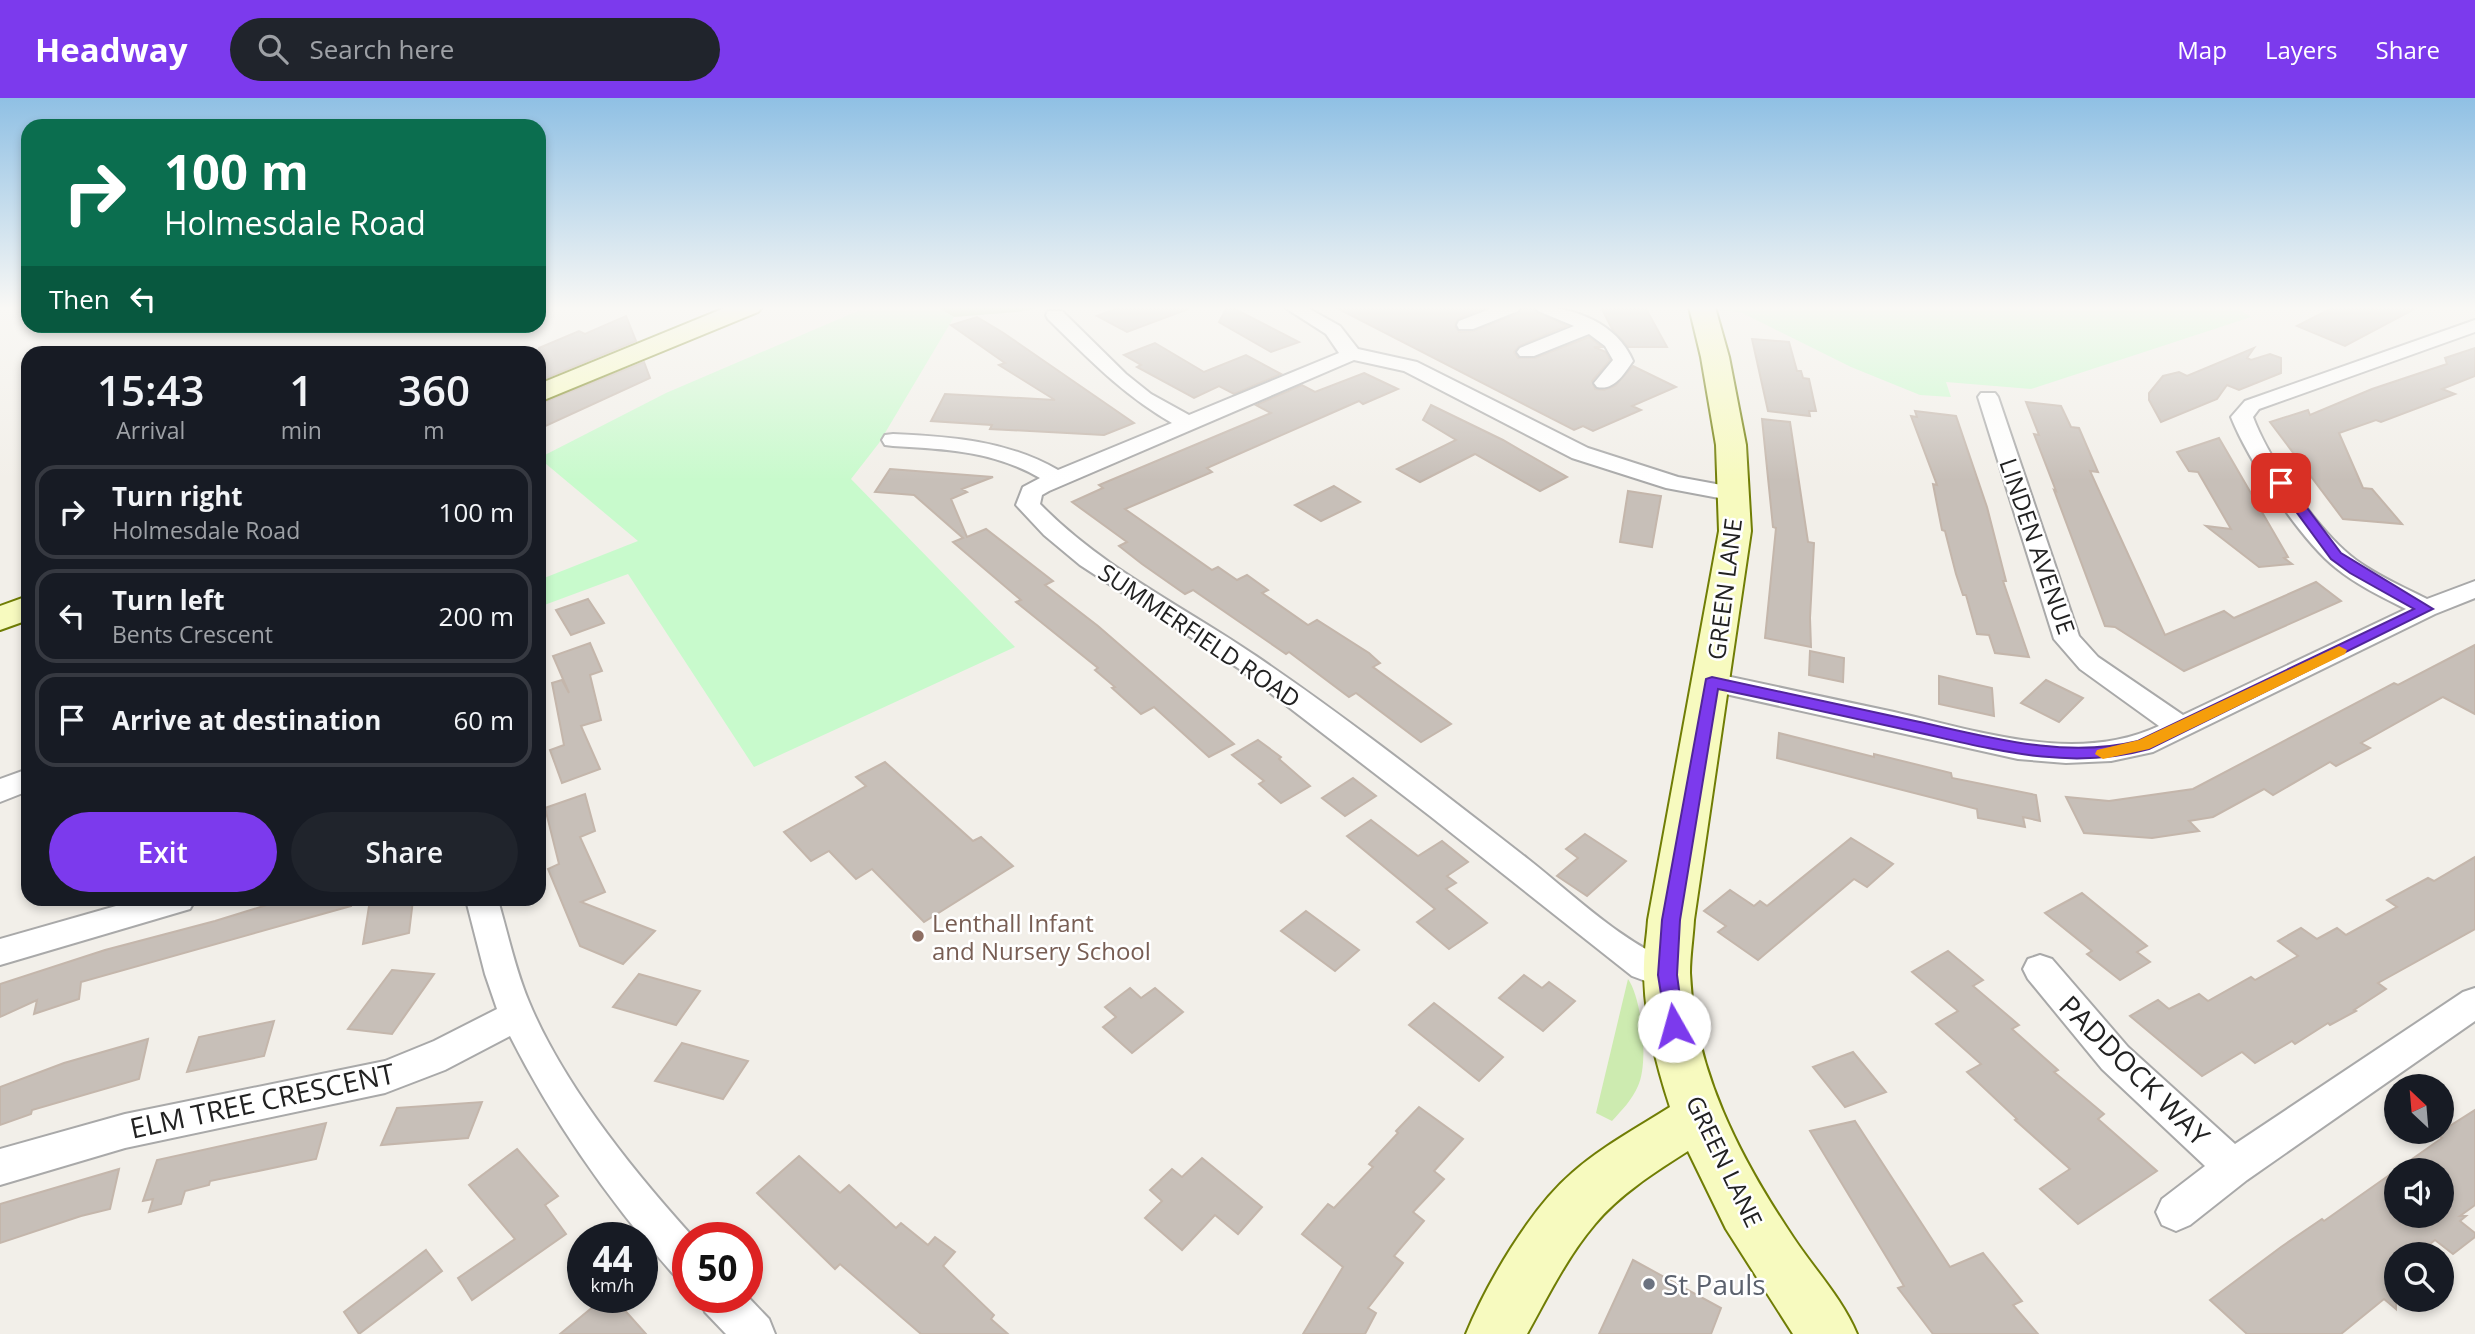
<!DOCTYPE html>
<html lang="en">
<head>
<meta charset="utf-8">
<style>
  :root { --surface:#171b24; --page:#20242c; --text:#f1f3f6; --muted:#9ea1a6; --line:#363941; --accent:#7c3aed }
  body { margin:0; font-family:"Open Sans",sans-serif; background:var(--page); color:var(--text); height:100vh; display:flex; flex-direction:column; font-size:26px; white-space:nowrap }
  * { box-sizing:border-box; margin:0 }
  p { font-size:23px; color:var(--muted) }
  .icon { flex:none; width:38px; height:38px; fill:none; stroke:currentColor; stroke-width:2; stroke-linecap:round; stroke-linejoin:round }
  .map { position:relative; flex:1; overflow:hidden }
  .side { position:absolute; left:21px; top:248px; width:525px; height:560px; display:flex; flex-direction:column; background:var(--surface); border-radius:21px; box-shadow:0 4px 10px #0003 }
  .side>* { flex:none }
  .banner { position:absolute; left:21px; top:21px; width:525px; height:214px; border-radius:21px; box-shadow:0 4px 10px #0003; background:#0b6e4f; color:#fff; overflow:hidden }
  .needle { width:46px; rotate:334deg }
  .fabs { position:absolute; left:2384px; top:976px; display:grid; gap:14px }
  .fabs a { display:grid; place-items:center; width:70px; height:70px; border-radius:50%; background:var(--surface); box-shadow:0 4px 10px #0003; font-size:35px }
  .speed { position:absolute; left:567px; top:1124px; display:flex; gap:14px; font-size:35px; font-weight:700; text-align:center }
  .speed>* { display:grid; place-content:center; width:91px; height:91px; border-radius:50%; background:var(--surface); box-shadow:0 4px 10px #0003; line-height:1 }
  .speed small { font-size:18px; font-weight:400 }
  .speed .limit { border:10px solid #d22; background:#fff; color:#111 }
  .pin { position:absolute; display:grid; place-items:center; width:60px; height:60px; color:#fff; margin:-30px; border-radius:14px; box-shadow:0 4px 10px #0006 }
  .me { position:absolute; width:77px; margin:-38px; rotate:353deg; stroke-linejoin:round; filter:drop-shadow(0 0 5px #0008) }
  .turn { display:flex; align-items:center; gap:24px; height:147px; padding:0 28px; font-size:32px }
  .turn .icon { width:91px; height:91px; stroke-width:2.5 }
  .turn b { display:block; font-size:49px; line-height:60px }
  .then { display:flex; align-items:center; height:66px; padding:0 28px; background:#0003; gap:14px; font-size:26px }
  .eta { display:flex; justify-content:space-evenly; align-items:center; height:119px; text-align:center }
  .eta b { font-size:42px; font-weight:600; line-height:49px }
  .action { display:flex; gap:14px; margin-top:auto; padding:14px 28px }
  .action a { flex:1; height:80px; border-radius:42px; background:var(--accent); color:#fff; font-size:28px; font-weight:600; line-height:80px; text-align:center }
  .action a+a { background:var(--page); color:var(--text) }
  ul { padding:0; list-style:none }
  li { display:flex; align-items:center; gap:21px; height:94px; margin:0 14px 10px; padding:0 14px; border:4px solid var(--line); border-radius:21px }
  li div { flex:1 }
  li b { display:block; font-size:26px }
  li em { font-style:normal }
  header { display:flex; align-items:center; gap:42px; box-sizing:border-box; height:98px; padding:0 35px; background:var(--accent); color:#fff }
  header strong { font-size:33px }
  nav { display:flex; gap:38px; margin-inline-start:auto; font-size:24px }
  .search { width:490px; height:63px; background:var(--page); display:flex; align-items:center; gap:18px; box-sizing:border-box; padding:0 24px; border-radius:38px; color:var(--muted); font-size:26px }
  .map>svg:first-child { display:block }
  .grass { fill:#cdebb0 }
  .forest { fill:#add19e }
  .park { fill:#c8facc }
  .building { fill:#c7bfb8; stroke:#c4b6ab; stroke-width:2; fill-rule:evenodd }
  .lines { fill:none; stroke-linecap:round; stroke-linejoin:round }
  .street-casing { stroke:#a9a9a9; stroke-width:4 }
  .secondary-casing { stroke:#707d05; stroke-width:4 }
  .street { fill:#fff; fill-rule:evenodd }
  .secondary { fill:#f7fabf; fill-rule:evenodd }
  .route { fill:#7c3aed; stroke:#51269a; stroke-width:2 }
  .slow { fill:#f59e0b }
  .education-dot { fill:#8d6e63; stroke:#fff; stroke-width:2.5 }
  .worship-dot { fill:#6b7280; stroke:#fff; stroke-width:2.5 }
  .labels { text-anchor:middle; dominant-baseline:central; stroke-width:5; stroke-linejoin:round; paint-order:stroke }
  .street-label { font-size:24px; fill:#222; stroke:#fff }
  .education-label { font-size:24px; fill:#785e54; stroke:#fff; text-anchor:start }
  .near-street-label { font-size:28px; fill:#222; stroke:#fff }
  .near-worship-label { font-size:28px; fill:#5b616d; stroke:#fff; text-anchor:start }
</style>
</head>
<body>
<header>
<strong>Headway</strong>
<div class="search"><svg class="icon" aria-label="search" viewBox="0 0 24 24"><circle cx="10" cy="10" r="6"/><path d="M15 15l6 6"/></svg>Search here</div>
<nav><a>Map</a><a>Layers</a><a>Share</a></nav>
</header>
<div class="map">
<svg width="2475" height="1236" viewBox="0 0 2475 1236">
  <rect width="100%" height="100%" fill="#f2efe9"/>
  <path class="grass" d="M1628 881C1642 901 1649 965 1638 988 1632 1002 1622 1012 1612 1023L1596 1015Z"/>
  <path class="forest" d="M936 209H1046L1017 214 954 219Z"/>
  <g class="park">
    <path d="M867 209H936L954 219 879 345 851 381 1015 549 754 669 628 476 539 509V482L638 443 539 360 666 295Z"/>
    <path d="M1719 209H2237L2251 219 2031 291 1946 284 1951 299 1920 297 1851 269 1740 214 1719 212Z"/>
  </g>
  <g class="building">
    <path d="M1121 209H1188V211L1127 234 1097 218Z"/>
    <path d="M1227 209H1231L1299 244 1271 254 1219 224Z"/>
    <path d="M1335 209H1488L1458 221 1455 228 1459 234 1474 233 1519 215 1523 209H1528L1567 228 1519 248 1514 254 1518 260H1535L1589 239 1602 249H1594L1606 254 1610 262 1592 283 1595 291 1604 292 1615 288 1633 268 1676 289 1632 308 1641 312 1593 333 1583 328 1574 332Z"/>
    <path d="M1601 209H1645L1667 249H1628L1612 231Z"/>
    <path d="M2334 209H2418L2345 248 2297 228Z"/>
    <path d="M626 218 636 243 539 283V250L579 233 585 236Z"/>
    <path d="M977 219 1002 234 1134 325 1104 337 990 331 992 327 931 323 945 296 1055 302 999 267 1005 265 951 227Z"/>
    <path d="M1752 241 1789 244 1797 273H1801L1803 280 1809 281 1816 313H1809L1810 318 1768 313Z"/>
    <path d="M1155 245 1204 274 1246 257 1281 276 1234 296 1219 288 1194 300 1137 269 1141 267 1124 257Z"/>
    <path d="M2254 250 2247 260 2251 262 2270 256 2281 260V275L2239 292 2227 287 2217 301 2161 324 2149 302V295L2163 278 2179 274 2187 278Z"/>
    <path d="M2475 250V278L2442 291 2455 296 2381 324 2376 322 2339 335 2363 390 2372 391 2402 426 2343 421 2270 324 2308 312 2310 317 2372 291 2447 266 2445 260Z"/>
    <path d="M644 264 650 280 539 331V306Z"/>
    <path d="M1364 275 1398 291 1363 306 1359 303 1334 314 1207 370 1212 374 1125 411 1212 472 1218 469 1237 482 1247 477 1268 492 1262 495 1308 527 1317 522 1369 555 1380 565 1373 569 1451 626 1421 644 1356 595 1349 599 1289 554 1286 556 1193 492 1185 496 1142 466 1119 448 1127 444 1072 404 1103 390 1099 387 1271 315 1256 307 1302 287 1315 294Z"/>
    <path d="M2026 304 2061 308 2071 329 2079 330 2098 374 2090 373 2165 537 2224 513 2234 520 2316 484 2341 503 2184 573 2115 529 2105 528 2054 392 2056 393 2034 336 2039 337Z"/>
    <path d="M1431 307 1503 342 1567 379 1540 393 1475 356 1420 384 1397 371 1456 342 1423 322Z"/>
    <path d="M1915 313 1956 318 1987 409 2006 483H2003L2029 559 1995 555 1989 537 1977 536 1966 497H1963L1956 476 1945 433 1942 432 1933 386 1937 387 1911 318 1917 319Z"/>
    <path d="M1762 321 1790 324 1808 444 1814 445 1810 520 1811 549 1765 540 1776 430 1773 429Z"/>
    <path d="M2219 340 2288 459 2284 460 2292 466 2259 469 2206 428 2231 431 2198 374 2189 373 2177 354Z"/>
    <path d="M890 371 993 379 962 391 967 394 951 401 967 439 986 431 1053 483 1045 487 1098 528 1234 646 1209 659 1154 609 1141 616 1112 590 1115 589 1095 572 1098 570 1016 504 1021 502 953 444 963 440 914 397 875 394Z"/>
    <path d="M1334 388 1360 404 1321 423 1295 407Z"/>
    <path d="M1628 393 1661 398 1652 449 1620 444Z"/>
    <path d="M588 501 604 525 571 537 556 512Z"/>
    <path d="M590 545 602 573 590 577 601 622 581 628 600 671 562 685 550 652 564 647 552 585 562 582 569 595 553 558Z"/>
    <path d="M2475 547V616L2443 599 2361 645 2370 650 2336 668 2330 664 2273 697 2264 691 2213 719 2189 723 2199 733 2152 740 2084 735 2066 699 2109 703 2193 691 2394 585 2398 587Z"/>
    <path d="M1810 553 1844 560 1843 584 1809 577Z"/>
    <path d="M1939 578 1992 590 1994 618 1939 606Z"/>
    <path d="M2046 582 2083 600 2059 624 2021 605Z"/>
    <path d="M1779 635 1874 659V656L1951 675 1952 680 2036 697 2040 723 2023 719 2025 729 1978 720 1977 711 1777 660Z"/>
    <path d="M1258 642 1281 659 1279 661 1310 688 1281 705 1259 686 1264 683 1232 657Z"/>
    <path d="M885 664 973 743 981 739 1013 768 924 824 872 771 856 781 829 753 811 763 784 734 866 688 856 679Z"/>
    <path d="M1353 680 1376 698 1345 718 1322 700Z"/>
    <path d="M585 696 595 733 580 739 605 794 581 804 655 833 623 866 580 848 548 771 559 766 545 710Z"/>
    <path d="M1371 722 1418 758 1442 743 1468 764 1447 778 1456 785 1446 791 1487 825 1449 851 1417 824 1435 811 1347 738Z"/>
    <path d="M1585 736 1626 763 1587 798 1557 778 1578 760 1566 751Z"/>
    <path d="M1851 740 1893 766 1867 789 1854 781 1758 862 1718 834 1726 828 1704 813 1730 792 1754 808 1760 803 1767 808Z"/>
    <path d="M2475 759V831L2378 885 2386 891 2354 912 2356 913 2330 927 2328 925 2295 946 2292 943 2255 965 2242 954 2202 978 2130 918 2158 902 2169 911 2199 896 2208 903 2251 879 2255 882 2298 858 2278 843 2301 830 2317 841 2337 830 2346 837 2397 809 2387 802 2428 780 2434 783Z"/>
    <path d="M2082 795 2147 848 2137 854 2150 864 2120 882 2087 856 2092 853 2045 815Z"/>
    <path d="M283 802H350L351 808 81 884 79 901 34 916 37 902 0 919V886L105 852 215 823Z"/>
    <path d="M370 802H413L409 835 363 846Z"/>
    <path d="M1306 813 1359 852 1335 873 1281 833Z"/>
    <path d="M1948 853 1983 882 1973 888 2019 927 2012 931 2058 972 2054 974 2104 1016 2098 1021 2157 1073 2078 1126 2040 1091 2070 1071 2015 1022 2017 1021 1967 974 1981 966 1936 926 1958 913 1912 874Z"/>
    <path d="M392 872 434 876 392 936 348 931Z"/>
    <path d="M639 876 700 893 676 927 613 909Z"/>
    <path d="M1524 877 1542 890 1549 884 1575 903 1543 933 1499 900Z"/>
    <path d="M1130 890 1141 900 1155 890 1183 914 1132 955 1103 929 1116 919 1105 909Z"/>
    <path d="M1434 905 1503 959 1479 983 1409 927Z"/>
    <path d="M274 923 264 958 187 974 199 939Z"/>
    <path d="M148 941 139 981 32 1012 31 1016 0 1027V989L64 965Z"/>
    <path d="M682 945 748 963 723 1001 655 983Z"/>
    <path d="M1853 954 1886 994 1845 1009 1813 969Z"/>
    <path d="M482 1004 468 1040 381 1047 397 1010Z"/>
    <path d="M1419 1009 1463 1041 1434 1073 1444 1081 1413 1114 1424 1123 1394 1158 1403 1165 1368 1210 1376 1215 1365 1236H1303L1343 1169 1302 1136 1328 1106 1334 1110 1373 1069 1369 1066 1398 1035 1396 1033Z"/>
    <path d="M2475 1012V1107L2460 1118H2466L2460 1123 2475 1135V1139L2453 1156 2435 1142 2416 1157H2396V1211L2384 1201 2341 1236H2247L2210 1202 2281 1149 2322 1121 2324 1123 2442 1040 2437 1036ZM2396 1073H2441V1118H2396Z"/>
    <path d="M1855 1023 1950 1169 1983 1155 2022 1203 2013 1207 2038 1236H1933L1898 1190 1904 1188 1810 1033Z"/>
    <path d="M326 1025 316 1061 210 1083 209 1087 185 1093 181 1106 149 1114 153 1101 143 1103 157 1062Z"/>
    <path d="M517 1051 558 1098 545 1107 566 1136 472 1202 458 1180 515 1141 469 1087Z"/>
    <path d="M799 1058 840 1095 849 1087 896 1130 901 1125 928 1147 935 1139 955 1154 943 1168 994 1217 991 1221 1008 1236H921L840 1166 835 1171 757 1095Z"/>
    <path d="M1202 1060 1262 1109 1238 1136 1215 1117 1182 1152 1145 1120 1162 1103 1150 1092 1172 1071 1182 1079Z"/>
    <path d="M119 1071 110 1111 81 1118 0 1145V1106Z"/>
    <path d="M426 1152 442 1173 359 1236 344 1214Z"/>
    <path d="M1633 1162 1721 1210 1711 1236H1599Z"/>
    <path d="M605 1199H613L646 1236H560Z"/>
  </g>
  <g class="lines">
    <g class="street-casing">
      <g id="street">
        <path d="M1284 209H1306L1340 228 1358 251 1417 264 1588 350 1678 379 1743 391 1746 396 1743 401 1735 403 1666 390 1572 360 1404 273 1354 262 1049 393 1042 397 1040 406C1102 470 1183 508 1256 558 1349 621 1439 692 1528 761 1575 798 1623 846 1679 867L1684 877 1679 887 1667 891 1632 878 1430 718 1238 570 1080 467 1044 437 1016 407 1023 389 1040 380C993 353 946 351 893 348L885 347 882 342 885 337 893 336C952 339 1006 342 1058 372L1172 325C1122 296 1089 261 1048 221L1046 217 1048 213H1062L1126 276 1151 296 1189 317 1339 255 1326 236Z"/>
        <path d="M1495 209H1520L1518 213 1473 231H1459L1457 227 1459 223Z"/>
        <path d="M1536 209C1574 209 1617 225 1633 263 1624 276 1614 293 1597 289L1594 285 1613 262 1605 248 1589 236 1534 258H1520L1517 254 1520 250 1574 228 1538 213Z"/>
        <path d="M2475 222V234L2259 311 2253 319C2269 362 2320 436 2356 462 2378 478 2403 489 2427 501L2475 483V500L2435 516 2153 654 2111 663 2066 665 2018 661 1712 593 1702 590 1698 584 1702 578 1712 575C1773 588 1833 601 1894 614 1979 633 2076 667 2159 628L2080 571 2054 541 1978 299 1981 295H1995L1998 299 2079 538 2098 559 2183 617 2406 511C2382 499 2357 487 2336 470 2300 441 2248 362 2231 319L2245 303Z"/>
        <path d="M28 671V693L0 704V681Z"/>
        <path d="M137 802H195L190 811 0 867V841Z"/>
        <path d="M466 802H498C508 836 515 871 529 904 563 986 634 1074 693 1139H688V1183L674 1177C610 1104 554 1025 510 938L445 972 385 995 125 1050 0 1087V1051L125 1016 385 963 434 943 497 911 485 876Z"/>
        <path d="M2040 857 2052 861 2128 949 2235 1046 2463 894 2475 890V923L2247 1082 2190 1127 2176 1133 2162 1127 2156 1114 2162 1101 2205 1068 2102 971 2028 881 2023 871 2028 861Z"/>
        <path d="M747 1198 769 1221 775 1236H726L705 1214 699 1199Z"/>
      </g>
    </g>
    <g class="secondary-casing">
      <g id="secondary">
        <path d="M727 209H762L758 214 539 304V286Z"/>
        <path d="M1689 209H1715L1729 259 1746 347 1751 433 1694 822C1693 840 1690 857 1690 875 1694 972 1740 1060 1793 1139 1814 1171 1842 1200 1857 1236H1793L1726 1131 1688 1053C1655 1074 1620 1096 1595 1126 1567 1159 1548 1198 1527 1236H1466C1487 1185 1530 1111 1572 1075 1601 1049 1637 1030 1670 1009 1656 966 1645 923 1644 876 1643 858 1647 840 1648 822L1719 433 1716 347 1701 259Z"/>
        <path d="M28 498V522L0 532V508Z"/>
      </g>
    </g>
    <use href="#street" class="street"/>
    <use href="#secondary" class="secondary"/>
  </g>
  <linearGradient id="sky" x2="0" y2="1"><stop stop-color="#8fc0e4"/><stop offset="0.55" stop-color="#f9f8f5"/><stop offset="1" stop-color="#f9f8f5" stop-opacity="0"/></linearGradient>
  <rect width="2475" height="382" fill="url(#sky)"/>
  <path class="route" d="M2281 381 2286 382 2341 455 2433 511 2149 651C2067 674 1988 650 1907 632 1844 618 1781 604 1718 591L1680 822 1677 877 1684 928 1681 934 1674 936 1667 934 1658 877 1662 822 1706 581 1712 579C1776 593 1841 607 1906 621 1982 637 2061 662 2138 643L2414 511 2350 475 2331 461 2275 385Z"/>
  <path class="slow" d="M2339 548 2347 552 2345 556 2149 651 2103 661 2095 656 2097 652 2139 642Z"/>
  <circle class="education-dot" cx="918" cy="838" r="7"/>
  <circle class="worship-dot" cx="1649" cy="1186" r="7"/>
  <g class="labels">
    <g class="street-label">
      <text transform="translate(2038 448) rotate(71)">LINDEN AVENUE</text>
      <text transform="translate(1724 491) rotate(-83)">GREEN LANE</text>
      <text transform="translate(1200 537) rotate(34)">SUMMERFIELD ROAD</text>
      <text transform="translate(1725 1063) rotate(64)">GREEN LANE</text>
    </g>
    <g class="education-label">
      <text x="932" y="824">Lenthall Infant<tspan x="932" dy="28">and Nursery School</tspan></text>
    </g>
    <g class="near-street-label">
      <text transform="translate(2135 972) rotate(45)">PADDOCK WAY</text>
      <text transform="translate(262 1002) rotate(-12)">ELM TREE CRESCENT</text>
    </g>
    <g class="near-worship-label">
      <text x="1663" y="1186">St Pauls</text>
    </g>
  </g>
</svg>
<div class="fabs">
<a><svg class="needle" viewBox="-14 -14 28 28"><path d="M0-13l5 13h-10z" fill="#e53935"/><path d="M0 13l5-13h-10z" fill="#9ea1a6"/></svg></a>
<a><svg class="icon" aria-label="sound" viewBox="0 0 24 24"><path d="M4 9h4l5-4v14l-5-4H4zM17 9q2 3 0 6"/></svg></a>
<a><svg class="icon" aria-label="search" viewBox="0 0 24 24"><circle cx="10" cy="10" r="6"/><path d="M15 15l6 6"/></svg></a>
</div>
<div class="speed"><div>44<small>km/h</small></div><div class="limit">50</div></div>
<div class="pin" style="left:2281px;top:385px;background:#d93025"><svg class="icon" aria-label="arrive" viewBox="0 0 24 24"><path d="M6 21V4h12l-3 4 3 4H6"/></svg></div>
<svg class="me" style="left:1674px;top:928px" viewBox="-20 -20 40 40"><circle r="19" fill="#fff"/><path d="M0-13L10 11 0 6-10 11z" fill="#7c3aed"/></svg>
<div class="banner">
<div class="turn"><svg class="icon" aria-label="right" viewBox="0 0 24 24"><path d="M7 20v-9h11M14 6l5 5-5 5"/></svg><div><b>100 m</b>Holmesdale Road</div></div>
<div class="then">Then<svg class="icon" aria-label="left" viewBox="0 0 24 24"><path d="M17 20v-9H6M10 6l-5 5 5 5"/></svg></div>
</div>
<section class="side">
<div class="eta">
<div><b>15:43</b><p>Arrival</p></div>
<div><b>1</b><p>min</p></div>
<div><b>360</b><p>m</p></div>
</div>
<ul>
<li><svg class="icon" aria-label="right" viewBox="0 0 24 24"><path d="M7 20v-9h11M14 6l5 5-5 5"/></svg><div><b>Turn right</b><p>Holmesdale Road</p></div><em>100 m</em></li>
<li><svg class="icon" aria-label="left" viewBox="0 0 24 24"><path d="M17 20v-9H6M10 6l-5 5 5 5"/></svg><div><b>Turn left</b><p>Bents Crescent</p></div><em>200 m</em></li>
<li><svg class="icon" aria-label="arrive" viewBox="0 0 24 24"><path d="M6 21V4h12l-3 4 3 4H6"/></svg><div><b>Arrive at destination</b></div><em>60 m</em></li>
</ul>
<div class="action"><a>Exit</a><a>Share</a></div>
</section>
</div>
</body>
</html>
